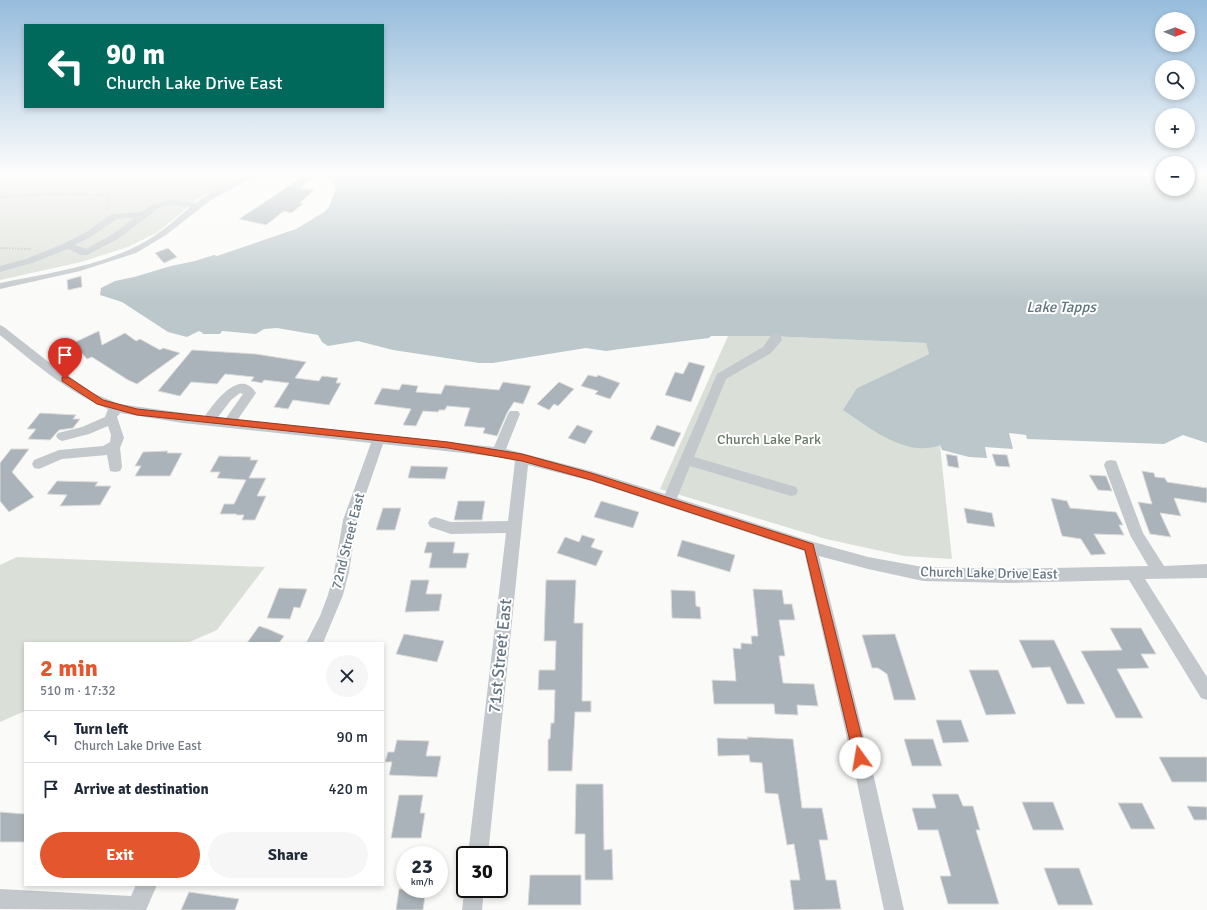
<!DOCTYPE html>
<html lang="en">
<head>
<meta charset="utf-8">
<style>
  :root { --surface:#fff; --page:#f6f6f7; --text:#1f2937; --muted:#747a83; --line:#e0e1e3; --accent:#e4572e }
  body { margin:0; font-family:Signika,sans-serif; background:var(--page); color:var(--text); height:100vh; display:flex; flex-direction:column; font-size:15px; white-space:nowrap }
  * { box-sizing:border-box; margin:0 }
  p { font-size:13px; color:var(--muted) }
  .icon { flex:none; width:22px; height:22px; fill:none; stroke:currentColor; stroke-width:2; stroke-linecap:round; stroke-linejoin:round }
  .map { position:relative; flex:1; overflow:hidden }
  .drawer { position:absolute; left:24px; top:642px; width:360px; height:244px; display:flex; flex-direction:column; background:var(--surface); border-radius:0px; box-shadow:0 2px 6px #0003 }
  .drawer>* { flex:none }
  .banner { position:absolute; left:24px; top:24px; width:360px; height:84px; border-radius:0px; box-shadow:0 2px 6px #0003; background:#00695c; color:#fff; overflow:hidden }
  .needle { width:26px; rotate:91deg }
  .fabs { position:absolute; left:1155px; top:12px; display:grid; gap:8px }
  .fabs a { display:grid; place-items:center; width:40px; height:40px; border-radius:50%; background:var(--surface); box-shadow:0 2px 6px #0003; font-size:20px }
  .speed { position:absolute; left:396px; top:846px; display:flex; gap:8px; font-size:20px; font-weight:700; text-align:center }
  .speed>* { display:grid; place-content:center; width:52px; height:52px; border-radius:50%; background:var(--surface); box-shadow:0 2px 6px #0003; line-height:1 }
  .speed small { font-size:10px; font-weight:400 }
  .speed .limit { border:2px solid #111; border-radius:6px; background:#fff; color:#111 }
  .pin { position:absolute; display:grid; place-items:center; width:34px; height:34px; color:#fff; margin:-41px -17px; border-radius:50% 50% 50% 0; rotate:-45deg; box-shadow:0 0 4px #0007 }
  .pin .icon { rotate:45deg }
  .me { position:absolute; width:44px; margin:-22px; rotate:347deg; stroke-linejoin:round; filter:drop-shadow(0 0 3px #0008) }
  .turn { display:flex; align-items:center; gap:14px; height:84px; padding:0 16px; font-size:18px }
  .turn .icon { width:52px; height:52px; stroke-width:2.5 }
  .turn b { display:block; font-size:28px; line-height:34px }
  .round { display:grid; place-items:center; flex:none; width:42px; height:42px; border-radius:21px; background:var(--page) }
  .overview { display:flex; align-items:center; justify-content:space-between; height:68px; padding:0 16px }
  h1 { font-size:24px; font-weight:700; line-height:30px; color:var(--accent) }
  .button { display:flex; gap:8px; margin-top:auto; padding:8px 16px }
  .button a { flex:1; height:46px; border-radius:24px; background:var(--accent); color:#fff; font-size:16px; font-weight:700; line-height:46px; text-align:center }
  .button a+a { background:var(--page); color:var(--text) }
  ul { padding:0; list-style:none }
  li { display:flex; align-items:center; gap:12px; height:52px; padding:0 16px; border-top:1px solid var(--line) }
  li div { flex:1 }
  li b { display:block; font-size:15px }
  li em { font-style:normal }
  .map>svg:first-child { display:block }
  .green { fill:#dadfd7 }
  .water { fill:#bbc7cb }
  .building { fill:#aab3b9; stroke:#dcdcda }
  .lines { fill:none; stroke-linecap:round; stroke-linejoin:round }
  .path { stroke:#bbbfc2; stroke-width:2; stroke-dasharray:1.5 1.5; stroke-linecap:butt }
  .minor { fill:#c3c8cc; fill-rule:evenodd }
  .route { fill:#e4572e; stroke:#94391e }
  .labels { text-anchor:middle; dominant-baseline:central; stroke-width:4; stroke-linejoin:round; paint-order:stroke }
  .park-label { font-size:14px; fill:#687a64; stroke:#fff }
  .street-label { font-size:14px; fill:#657683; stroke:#fff }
  .water-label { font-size:15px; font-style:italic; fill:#60757c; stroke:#fff }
  .near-street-label { font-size:17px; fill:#657683; stroke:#fff }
</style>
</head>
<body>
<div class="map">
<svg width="1207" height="910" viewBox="0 0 1207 910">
  <rect width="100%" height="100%" fill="#fafaf8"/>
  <g class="green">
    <path d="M0 174H247L198 199 158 232 128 247 81 262 0 280Z"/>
    <path d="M728 336H768L926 343 929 354 857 388 940 445 952 559 904 556 826 539 660 489Z"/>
    <path d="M17 557 265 567 217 630 187 643H25V711L0 722V565Z"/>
  </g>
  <path class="water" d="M327 174H1162V189H1188V174H1207V443L1183 435 1164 444 1027 439 1026 435 1009 433 1013 449 985 447 987 458 969 457 942 450 940 445C906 458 870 428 843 410L857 388 929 354 926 343 768 336H711L709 338 620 349 606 351 586 348 493 363H479L393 350 358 341 328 346 322 342 318 335 277 328 264 329 256 334 222 331 220 334H202L203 333 199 331 187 337 168 332 122 302 100 295 101 288 115 281 134 277 171 266 195 261 214 255 217 256 296 229 324 212 329 207 336 189Z"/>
  <g class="building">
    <path d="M307 174H316L301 188 314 190 300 203 303 204 291 213 284 211 266 225 239 219Z"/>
    <path d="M168 248 177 257 164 263 155 253Z"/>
    <path d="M81 276 82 287 68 290 67 280Z"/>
    <path d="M99 331 102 345 125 333 136 341 140 339 160 350 163 348 180 353 137 384 128 380 92 357 87 359 73 343Z"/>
    <path d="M192 350 256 354 306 362 295 378 319 381 322 376 338 378 336 383H341L329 405 293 400 288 409 274 407 289 383 264 380 262 383 251 381 254 377 225 374 217 384 191 382 180 396 158 391Z"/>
    <path d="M689 362 705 366 691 402 665 395 675 372 683 374Z"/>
    <path d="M588 375 597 377 598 375 620 383 610 399 595 394 598 391 581 386Z"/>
    <path d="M503 382 531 386 523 404 514 402 507 413 497 436 483 433 485 428 464 426 470 408 447 406 445 410H439L438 412 423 411 416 426 403 425 411 409 374 404 382 388 399 390 402 384 418 386 416 392 441 394 445 385 499 390Z"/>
    <path d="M559 382 574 389 558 406 554 404 549 410 537 404Z"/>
    <path d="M40 413 76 415 73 419H80L73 428 59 430 50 440 28 439 36 429H27Z"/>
    <path d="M577 425 593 431 585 444 568 438Z"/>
    <path d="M657 425 681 433 674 447 650 439Z"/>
    <path d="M11 449H29L12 472 34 497 9 512 0 501V463Z"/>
    <path d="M168 451 167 453H182L170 476H135L141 466H135L143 452Z"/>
    <path d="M946 454 957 456 959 468 948 466Z"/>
    <path d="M992 454 1007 455 1010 467 996 466Z"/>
    <path d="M219 456 251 457 250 460H258L249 478H266L257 496H266L255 520H242L244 515H236L237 514H220L224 504H234L246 480 217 478 220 472H210Z"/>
    <path d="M411 466 448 467 445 479 408 478Z"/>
    <path d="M1142 471 1154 473 1155 477 1165 478 1167 482 1207 488V503L1174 498 1181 516 1160 513 1171 537 1150 534 1138 502 1152 504Z"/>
    <path d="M1089 475 1106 476 1112 491 1098 490Z"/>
    <path d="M57 481 98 482 95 486H111L100 505 60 506 67 495 47 494Z"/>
    <path d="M1051 498 1067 501 1070 508 1116 512 1123 525H1119L1124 535 1094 534 1106 554 1091 555 1081 539 1062 536Z"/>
    <path d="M458 501H485L482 520H454Z"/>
    <path d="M601 501 639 512 633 528 594 517Z"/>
    <path d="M383 508H401L395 530H376Z"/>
    <path d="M964 508 992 513 995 527 967 523Z"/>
    <path d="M582 535 595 539 591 547 603 551 596 566 557 553 565 537 579 542Z"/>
    <path d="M682 540 735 555 730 572 677 556Z"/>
    <path d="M427 542H455L453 553H469L466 568H429L432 553H424Z"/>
    <path d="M411 580H429L426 594H442L439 611 405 612Z"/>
    <path d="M546 580H576L574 623H583L582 701H591V712H575L572 771H548V739H550L551 723H554L555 690H538L539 670H555L556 641H544Z"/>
    <path d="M279 588 307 589 300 608 294 607 290 619 267 618Z"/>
    <path d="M753 589 782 590 784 604H792L795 620H779L785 656H779L783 683 814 684 818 706 797 705 798 715 775 714 774 704H714L712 680 736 681 733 648 741 649V643L752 644 751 636H758Z"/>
    <path d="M671 590 695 591 696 606 700 607 701 619 672 618Z"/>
    <path d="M259 626 268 629 284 636 279 643H247Z"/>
    <path d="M1110 628H1141L1156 654H1141L1149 668 1117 669 1143 718H1116L1081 651 1122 650Z"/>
    <path d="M404 634 444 641 437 662 396 654Z"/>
    <path d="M895 634 916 700H894L887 674 878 668H872L862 635Z"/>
    <path d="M1019 640H1054L1085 704H1067L1050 667 1032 668Z"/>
    <path d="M969 670H998L1016 714 986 715Z"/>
    <path d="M936 720H961L969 742 943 743Z"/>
    <path d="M747 737 793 739 802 808H822L828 840H819L826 880H836L841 909 794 910 790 880H800L794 844 787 845 778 794 765 793 762 763 750 762 749 755 718 756 717 738 748 739Z"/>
    <path d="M904 739H933L942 766H912Z"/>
    <path d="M397 740 429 741 426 756H441L437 777 389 775 392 762H385L388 752H394Z"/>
    <path d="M1159 757H1207V782H1172Z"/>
    <path d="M576 784H603L604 850 612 849 613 880H585V834H575Z"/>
    <path d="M932 794H958L963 806H973L980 830H976L999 904H948L940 876H951L938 830H918L912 808H936Z"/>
    <path d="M399 795H423L420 813H425L421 838H391Z"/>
    <path d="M1022 802H1053L1064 830H1033Z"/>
    <path d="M1118 803H1142L1155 829H1131Z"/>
    <path d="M1187 806 1207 807V820H1194Z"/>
    <path d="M0 812 25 814V842H0Z"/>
    <path d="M1044 868H1079L1093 905H1058Z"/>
    <path d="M530 875H581V905H528Z"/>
    <path d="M399 889H426L423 910H396Z"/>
    <path d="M189 892 239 899 235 910H181Z"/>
  </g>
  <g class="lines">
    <g class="path">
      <path d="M0 197 49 194 106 195 110 200 107 209"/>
      <path d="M0 248 31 249"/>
    </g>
    <g class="minor">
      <path d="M249 174H260L211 200 166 235 136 253 80 271 0 289V283C49 273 103 266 146 241 162 232 176 219 190 207L172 205 159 208 118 239 87 255H81L68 249 32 263 0 272V266L26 259 63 244 86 232 112 214 141 212 153 204 172 200 195 203 218 188ZM134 218 111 235 86 249 75 245 92 236 117 219Z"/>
      <path d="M0 325 4 327 46 360 93 393 119 404 205 416C214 403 240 367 256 393L238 419 494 447 508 414 510 411H518L520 414 506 449 591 471 665 494 717 374 763 347 772 334H780L782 340 771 353 726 379 694 457 796 487 798 491 796 495 791 496 690 466 677 498 810 541 868 557 923 567 1009 569 1148 566 1130 535 1104 465 1106 461 1111 460 1116 461 1143 533 1164 566 1207 564V578L1145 579 1207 677V700L1201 698 1129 580 1009 583 923 581 868 569 819 556 873 773 904 910H884L855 773 804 551 591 481 528 465 488 855H468L506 533 451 534 430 527 428 523 430 519 435 517 451 522 508 521 515 461 498 457 383 444 357 520 349 572 343 595 323 643H306L320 616 328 595 334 572 343 520 371 443 183 423 120 413 117 417 124 438 120 448 122 467 120 471 115 472 110 471 107 455 62 459 39 469 34 468 32 464 34 460 59 450 103 446 110 442 111 435 108 426 89 434 62 441 58 439 56 436 58 433 82 427 105 417 108 409C68 392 34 363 0 335ZM240 393 243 394 226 418 218 417 231 400Z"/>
      <path d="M136 885H157L146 910 0 909V889L131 896Z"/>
      <path d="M465 886V889H484L482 910H462Z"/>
    </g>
  </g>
  <linearGradient id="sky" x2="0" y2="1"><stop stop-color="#96bcdc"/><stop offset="0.58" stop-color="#fdfdfc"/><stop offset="1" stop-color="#fdfdfc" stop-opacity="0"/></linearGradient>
  <rect width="1207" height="301" fill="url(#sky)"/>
  <path class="route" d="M62 377H68L103 400 137 409 448 442 522 454 591 473 813 544 867 758 865 763 860 765 856 763 854 758 805 550 591 480 522 461 448 448 137 415 97 404 62 381Z"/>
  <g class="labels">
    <g class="park-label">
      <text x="769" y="439">Church Lake Park</text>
    </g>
    <g class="street-label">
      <text transform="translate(348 541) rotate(-76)">72nd Street East</text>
      <text transform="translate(989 573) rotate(1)">Church Lake Drive East</text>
    </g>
    <g class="water-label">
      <text x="1061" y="307">Lake Tapps</text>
    </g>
    <g class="near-street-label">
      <text transform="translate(500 656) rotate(-84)">71st Street East</text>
    </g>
  </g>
</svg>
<div class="fabs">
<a><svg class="needle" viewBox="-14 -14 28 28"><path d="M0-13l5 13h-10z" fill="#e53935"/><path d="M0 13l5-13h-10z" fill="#747a83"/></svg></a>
<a><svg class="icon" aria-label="search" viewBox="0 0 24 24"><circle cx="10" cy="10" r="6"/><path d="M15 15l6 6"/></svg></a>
<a>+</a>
<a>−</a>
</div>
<div class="speed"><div>23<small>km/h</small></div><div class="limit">30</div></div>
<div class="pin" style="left:65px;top:379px;background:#d93025"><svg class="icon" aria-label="arrive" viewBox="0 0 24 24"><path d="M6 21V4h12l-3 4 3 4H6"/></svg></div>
<svg class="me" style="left:860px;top:758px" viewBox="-20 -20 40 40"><circle r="19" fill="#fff"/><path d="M0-13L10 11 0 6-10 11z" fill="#e4572e"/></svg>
<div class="banner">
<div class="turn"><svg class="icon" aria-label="left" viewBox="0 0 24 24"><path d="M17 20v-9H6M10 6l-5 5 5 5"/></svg><div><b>90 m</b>Church Lake Drive East</div></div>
</div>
<section class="drawer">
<div class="overview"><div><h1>2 min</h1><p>510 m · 17:32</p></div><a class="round"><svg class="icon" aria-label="close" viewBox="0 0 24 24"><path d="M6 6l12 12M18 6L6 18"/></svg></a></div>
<ul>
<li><svg class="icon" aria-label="left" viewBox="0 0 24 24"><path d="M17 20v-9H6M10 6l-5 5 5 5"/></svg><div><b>Turn left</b><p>Church Lake Drive East</p></div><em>90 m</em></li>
<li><svg class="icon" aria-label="arrive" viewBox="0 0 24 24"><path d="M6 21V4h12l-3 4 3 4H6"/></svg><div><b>Arrive at destination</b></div><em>420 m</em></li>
</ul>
<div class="button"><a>Exit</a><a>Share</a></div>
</section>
</div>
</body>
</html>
